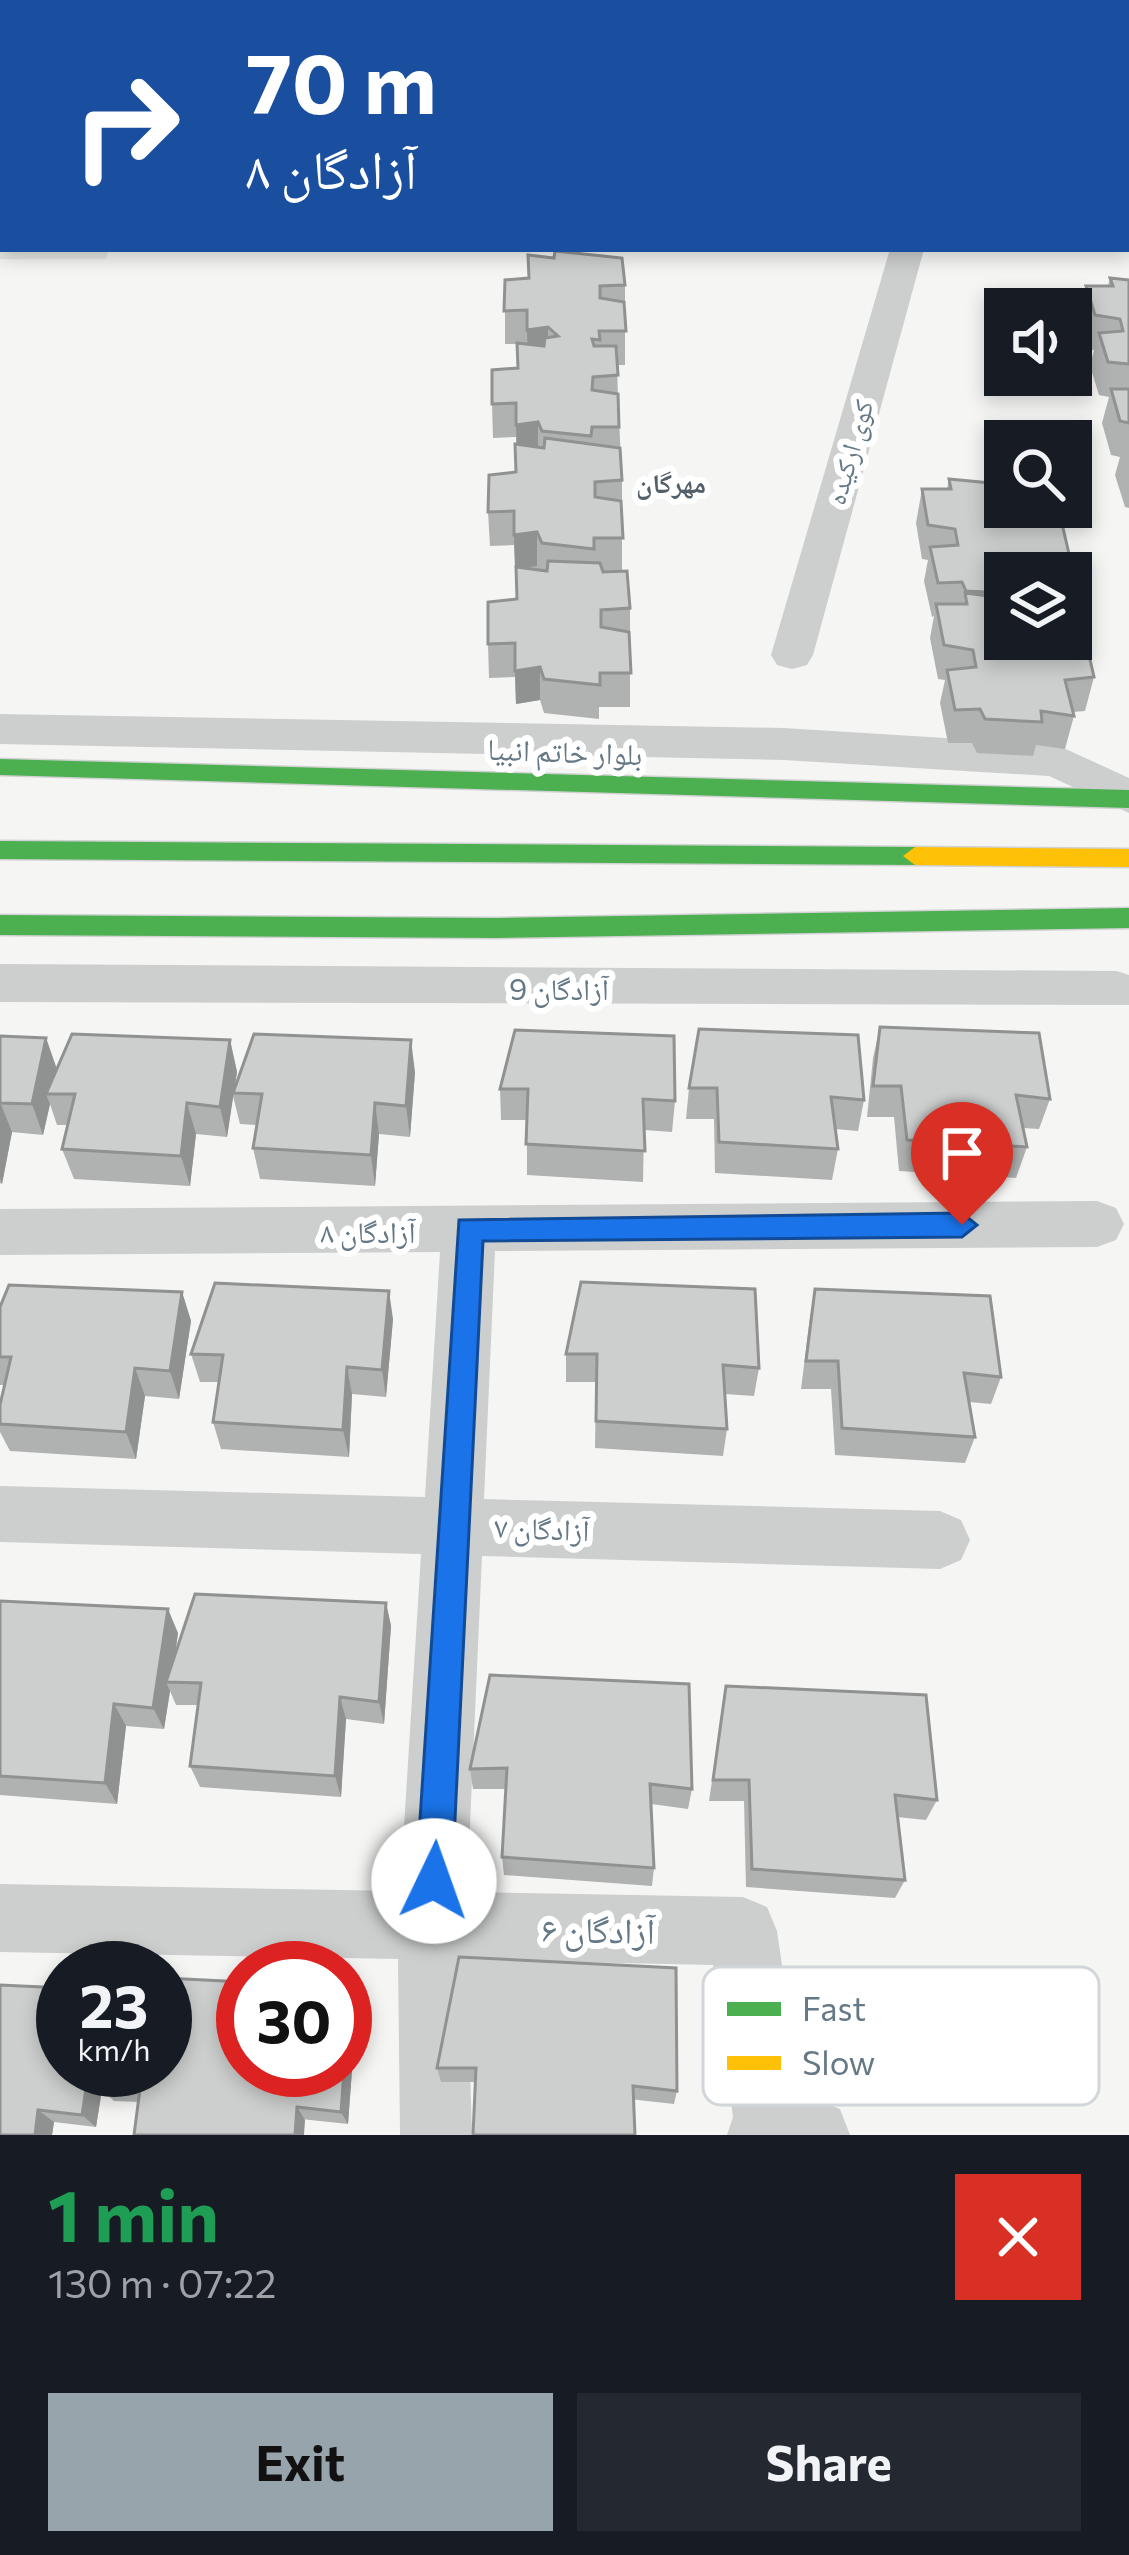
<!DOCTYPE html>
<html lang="en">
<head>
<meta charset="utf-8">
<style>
  :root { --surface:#171b24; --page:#242831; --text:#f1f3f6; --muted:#9ea1a6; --accent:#97a4ac }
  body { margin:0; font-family:Commissioner,"Noto Naskh Arabic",sans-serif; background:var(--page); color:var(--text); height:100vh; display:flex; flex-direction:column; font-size:45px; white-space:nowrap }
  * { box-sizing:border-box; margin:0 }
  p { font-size:39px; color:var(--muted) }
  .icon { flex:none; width:66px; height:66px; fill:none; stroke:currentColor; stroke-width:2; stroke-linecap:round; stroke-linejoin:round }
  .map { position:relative; height:2135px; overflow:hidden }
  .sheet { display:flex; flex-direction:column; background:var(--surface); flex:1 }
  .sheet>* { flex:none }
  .top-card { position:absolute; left:0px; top:0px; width:1131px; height:252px; box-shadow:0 6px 18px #0003; background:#1a4fa0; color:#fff; overflow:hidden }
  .controls { position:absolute; left:984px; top:288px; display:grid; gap:24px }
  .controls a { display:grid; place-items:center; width:108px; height:108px; border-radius:0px; background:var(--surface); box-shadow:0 6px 18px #0003; font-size:60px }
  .speed { position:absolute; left:36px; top:1941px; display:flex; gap:24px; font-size:60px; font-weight:700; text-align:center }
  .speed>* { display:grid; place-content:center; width:156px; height:156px; border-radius:50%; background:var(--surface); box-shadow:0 6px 18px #0003; line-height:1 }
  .speed small { font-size:30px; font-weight:400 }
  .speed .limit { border:18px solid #d22; background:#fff; color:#111 }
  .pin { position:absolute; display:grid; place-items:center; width:102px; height:102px; color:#fff; margin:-123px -51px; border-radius:50% 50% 50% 0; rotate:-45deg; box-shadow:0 0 12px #0007 }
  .pin .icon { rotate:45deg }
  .me { position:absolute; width:132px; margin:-66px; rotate:3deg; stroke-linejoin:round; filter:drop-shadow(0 0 9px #0008) }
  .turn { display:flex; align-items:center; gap:42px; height:252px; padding:0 48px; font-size:54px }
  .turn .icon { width:156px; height:156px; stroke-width:2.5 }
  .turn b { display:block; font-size:84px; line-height:102px }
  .round { display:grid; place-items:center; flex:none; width:126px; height:126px; border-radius:0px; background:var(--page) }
  .overview { display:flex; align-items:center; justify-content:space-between; height:204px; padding:0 48px }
  h1 { font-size:72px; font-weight:700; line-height:90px; color:#1e9e55 }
  .cta { display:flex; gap:24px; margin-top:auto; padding:24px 48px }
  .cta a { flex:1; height:138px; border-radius:0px; background:var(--accent); color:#111; font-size:48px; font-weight:700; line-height:138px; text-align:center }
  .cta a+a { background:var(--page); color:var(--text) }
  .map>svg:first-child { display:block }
  .green { fill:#e5e8e2 }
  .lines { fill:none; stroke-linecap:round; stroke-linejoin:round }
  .fast-casing { stroke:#d1d2d3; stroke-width:3 }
  .slow-casing { stroke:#d1d2d3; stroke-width:3 }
  .street { fill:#cdcfcf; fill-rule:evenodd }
  .fast { fill:#4caf50; fill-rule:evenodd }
  .slow { fill:#ffc107; fill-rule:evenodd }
  .wall { fill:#b0b2b2 }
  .shaded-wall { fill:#909191 }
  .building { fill:#cdcfcf; stroke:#909191; stroke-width:3 }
  .route { fill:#1a73e8; stroke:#114b97; stroke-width:3 }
  .labels { text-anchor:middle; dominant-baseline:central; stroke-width:12; stroke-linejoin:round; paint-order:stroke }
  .far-street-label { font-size:27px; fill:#657885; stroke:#fff }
  .far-neighbourhood-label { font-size:27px; font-weight:bold; fill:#53606a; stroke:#fff }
  .street-label { font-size:30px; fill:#657885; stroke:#fff }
  .near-street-label { font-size:36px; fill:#657885; stroke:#fff }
  .key { fill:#fff; stroke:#d1d6da; stroke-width:3 }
  .key-label { font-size:33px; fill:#657885 }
</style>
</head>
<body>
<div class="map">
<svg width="1129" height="2135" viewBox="0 0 1129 2135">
  <rect width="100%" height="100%" fill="#f5f5f4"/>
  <path class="green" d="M0 83 3 249H109L106 259H0Z"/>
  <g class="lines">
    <g class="fast-casing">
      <g id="fast">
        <path d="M0 759 1129 790V808L0 775Z"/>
        <path d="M0 841 915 847 927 856 915 865 0 859Z"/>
        <path d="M1129 908V928L497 938 0 935V915L497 918Z"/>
      </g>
    </g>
    <g class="slow-casing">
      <path id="slow" d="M915 847 1129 849V867L915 865 903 856Z"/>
    </g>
    <g class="street">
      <path d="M1129 229V249H1127Z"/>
      <path d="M890 249H924L813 655 807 665 792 669 777 665 771 655Z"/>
      <path d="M0 714 784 728 1057 745 1129 778V813L1049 776 784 760 0 744Z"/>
      <path d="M0 964 1117 971 1129 975V1005L0 1002Z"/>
      <path d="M1097 1201 1116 1208 1124 1224 1116 1240 1097 1247 495 1251 484 1499 940 1511 961 1520 970 1540 961 1560 940 1569 482 1556 467 1892 743 1897 767 1907 777 1931 801 2094 840 2109 850 2135H727L733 2117 713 1965 467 1960 472 2135H400L398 1959 0 1952V1884L400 1891 421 1554 0 1542V1486L425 1497 440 1252 0 1255V1209Z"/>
    </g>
    <use href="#fast" class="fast"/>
    <use href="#slow" class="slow"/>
  </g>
  <g class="wall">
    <path d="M1110 278 1129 280V508L1125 507 1115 475 1120 457 1111 455 1102 423 1109 397 1099 395 1090 366 1094 350 1087 349 1078 320 1086 286H1108Z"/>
    <path d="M505 280 625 285V365H617L618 398 622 480V571L630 608V707H599V719L544 713 540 700 516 704 515 677 489 678 488 644 517 599 514 545 490 546 488 512 516 472V437L493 438 492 404 518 368 517 344H505Z"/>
    <path d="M949 479 1005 507 1035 515 1069 554 1064 573H1005V639L1094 677 1085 711 1073 712 1074 716 1065 749 1036 745 1033 756 977 753 972 743H948L940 703 945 680 938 679 930 638 934 616 932 617 924 581 928 560 922 559 916 523 922 489H947Z"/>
    <path d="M880 1027 1050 1099 1039 1129 1023 1128 1027 1147 1016 1178 899 1171 894 1117H867L873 1058Z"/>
    <path d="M699 1029 864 1100 858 1131 835 1129 838 1149 832 1180 715 1173 714 1119H686L689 1088Z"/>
    <path d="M515 1030 675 1101 672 1132 644 1130 643 1182 527 1175V1120H501L500 1089Z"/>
    <path d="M0 1036 46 1038 57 1069 230 1040 237 1072 234 1089 415 1072 410 1137 379 1134 375 1186 260 1179 253 1148 257 1125 240 1124 233 1096 227 1137 196 1134 190 1186 74 1179 62 1149 68 1125H57L50 1104 43 1135 12 1132 2 1184 0 1183Z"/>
    <path d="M581 1282 759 1368 754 1396 725 1394 727 1429 723 1456 595 1448 596 1382H566V1354Z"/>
    <path d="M815 1289 1001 1377 991 1404 969 1402 975 1437 965 1463 835 1455 831 1389H801L810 1317Z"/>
    <path d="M182 1292 191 1321 179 1399 145 1396 136 1459 10 1451 0 1432V1405L4 1385H0V1307Z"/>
    <path d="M393 1319 386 1397 352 1394 349 1457 221 1449 213 1422 218 1382H200L191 1354Z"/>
    <path d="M0 1601 178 1633 175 1654 386 1603 391 1626 384 1724 346 1719 341 1797 200 1787 190 1766 198 1705H176L170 1691 164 1729 126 1726 117 1804 0 1795Z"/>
    <path d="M490 1675 692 1789 688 1809 651 1804 654 1868 652 1886 504 1875 502 1857 506 1789H473L470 1769Z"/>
    <path d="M726 1686 937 1800 926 1820 897 1817 905 1880 895 1898 746 1887 744 1801H709Z"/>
    <path d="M459 1957 677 2091 674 2104 476 2082H441L437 2068Z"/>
    <path d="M357 2003 348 2124 139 2102 114 2101 102 2090 96 2127 54 2122 52 2135H0L105 2070Z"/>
  </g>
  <g class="shaded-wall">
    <path d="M548 327V360L528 363 527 330Z"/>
    <path d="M538 422V456L517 459 516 425Z"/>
    <path d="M537 532V566L515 569 514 535Z"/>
    <path d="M540 667V700L516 704 515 671Z"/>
    <path d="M46 1038 57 1070 46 1094 50 1104 43 1135 32 1104Z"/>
    <path d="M230 1040 237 1072 227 1137 220 1107Z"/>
    <path d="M411 1040 415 1072 410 1137 406 1106Z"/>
    <path d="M0 1102 12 1132 2 1184 0 1178Z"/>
    <path d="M187 1103 196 1134 190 1186 181 1156Z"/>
    <path d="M375 1103 379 1134 375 1186 371 1155Z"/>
    <path d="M389 1291 393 1319 386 1397 382 1370Z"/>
    <path d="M182 1292 191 1321 179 1399 170 1371Z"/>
    <path d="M347 1367 352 1394 349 1457 343 1430Z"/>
    <path d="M135 1368 145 1396 136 1459 126 1432Z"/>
    <path d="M386 1603 391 1626 384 1724 379 1702Z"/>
    <path d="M168 1609 178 1633 171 1682H166L170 1691 164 1729 153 1708Z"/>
    <path d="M340 1697 346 1719 341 1797 335 1776Z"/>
    <path d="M114 1704 126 1726 117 1804 105 1783Z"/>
    <path d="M351 1988 357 2003 348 2124 341 2112Z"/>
    <path d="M89 2070H105L96 2127 82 2115Z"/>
    <path d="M297 2107 305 2120 304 2135H295Z"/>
    <path d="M38 2110 54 2122 52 2135H35Z"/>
  </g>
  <g class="building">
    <path d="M555 251 622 258 625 285 600 286V298L624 302 626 331H599L600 340 592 339 594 346H616L618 375 593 377 592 390 618 394 619 427H592L591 436 542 431 538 422 516 425V403L492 404V370L518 368 517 343 544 346 545 338 558 336 548 327 527 330V310L504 311 505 280 529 278 528 255 554 258Z"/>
    <path d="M1110 278 1129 280V364L1108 362 1099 333 1123 331 1120 319 1095 315 1086 286H1113Z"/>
    <path d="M1111 389H1129V423L1120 421Z"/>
    <path d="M545 438 620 448 622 480 595 482V497L621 501 623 538H594V549L542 543 537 532 514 535V511L488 512 489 475 516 472 515 444 544 448Z"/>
    <path d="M949 479 1001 484 1005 491V507H1032L1035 515H1060L1069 554 1042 556 1047 573H1005V593L966 591 962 582 938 583 930 547 958 545 955 529 928 525 922 489H951Z"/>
    <path d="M548 561 600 563 603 572 627 571 630 608 601 610V627L629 632 631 673H600V685L544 679 540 667 515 671V643L488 644V602L517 599 516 567 547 571Z"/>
    <path d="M965 593 1005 598V639H1071V634H1084L1094 677 1065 680 1074 716 1041 711 1042 722 985 719 980 709 955 710 947 670 976 667 973 650 944 645 936 604H967Z"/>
    <path d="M880 1027 1039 1033 1050 1099 1016 1095 1027 1147 907 1140 901 1086H873Z"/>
    <path d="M699 1029 858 1035 864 1100 831 1097 838 1149 719 1142 717 1088H689Z"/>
    <path d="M515 1030 674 1036 675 1101 643 1099 645 1151 526 1144 528 1089H500Z"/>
    <path d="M72 1034 230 1040 220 1107 187 1103 181 1156 62 1149 75 1094H46Z"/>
    <path d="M254 1034 411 1040 406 1106 375 1103 371 1155 253 1148 262 1094 233 1093Z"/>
    <path d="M0 1036 46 1038 32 1104 0 1103Z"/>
    <path d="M581 1282 755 1289 759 1368 723 1365 727 1429 596 1421 597 1354H566Z"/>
    <path d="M215 1283 389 1291 382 1370 347 1367 343 1430 213 1422 223 1355 191 1354Z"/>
    <path d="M9 1285 182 1292 170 1371 135 1368 126 1432 0 1424V1405L11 1357H0V1307Z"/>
    <path d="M815 1289 990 1296 1001 1377 964 1373 975 1437 842 1428 838 1361H806Z"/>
    <path d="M195 1594 386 1603 379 1702 340 1697 335 1776 190 1766 201 1683 166 1682Z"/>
    <path d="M0 1601 168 1609 153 1708 114 1704 105 1783 0 1776Z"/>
    <path d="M490 1675 689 1684 692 1789 650 1784 654 1868 502 1857 507 1768 470 1769Z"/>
    <path d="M726 1686 926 1695 937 1800 895 1795 905 1880 752 1869 749 1780H713Z"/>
    <path d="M459 1957 676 1968 677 2091 633 2086 635 2135H473L476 2068H437Z"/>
    <path d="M165 1978 243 1982V2070H344L341 2112 297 2107 295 2135H134L140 2089 100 2088 106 2070H165Z"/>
    <path d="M0 1985 63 1988V2070H89L82 2115 38 2110 35 2135H0Z"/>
    <path d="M345 1987 351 1988 345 2063Z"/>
  </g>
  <path class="route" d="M962 1213 977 1225 962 1237 483 1241 452 1881 447 1894 434 1899 421 1894 416 1881 459 1220Z"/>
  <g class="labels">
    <g class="far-street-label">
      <text transform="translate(849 452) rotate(-74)">کوی ارکیده</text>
    </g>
    <g class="far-neighbourhood-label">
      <text x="671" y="482">مهرگان</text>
    </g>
    <g class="street-label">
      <text transform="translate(565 750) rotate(2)">بلوار خاتم انبیا</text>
      <text x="559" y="987">آزادگان 9</text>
      <text x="368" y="1230">آزادگان ۸</text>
      <text transform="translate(542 1527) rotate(2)">آزادگان ۷</text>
    </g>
    <g class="near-street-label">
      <text transform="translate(598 1928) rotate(1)">آزادگان ۶</text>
    </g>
  </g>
  <rect x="703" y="1967" width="396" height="138" rx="18" class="key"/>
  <rect x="727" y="2002" width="54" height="14" fill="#4caf50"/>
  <rect x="727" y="2056" width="54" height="14" fill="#ffc107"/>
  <g class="key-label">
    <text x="802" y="2021">Fast</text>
    <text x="802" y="2075">Slow</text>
  </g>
</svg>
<div class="controls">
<a><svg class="icon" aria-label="sound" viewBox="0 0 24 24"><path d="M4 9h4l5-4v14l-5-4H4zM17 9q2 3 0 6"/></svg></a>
<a><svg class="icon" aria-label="search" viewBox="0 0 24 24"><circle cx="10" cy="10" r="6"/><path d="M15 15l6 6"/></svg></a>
<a><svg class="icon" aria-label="layers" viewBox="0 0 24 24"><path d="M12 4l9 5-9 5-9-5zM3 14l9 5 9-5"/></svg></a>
</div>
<div class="speed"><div>23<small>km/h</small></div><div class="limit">30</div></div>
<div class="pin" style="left:962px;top:1225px;background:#d93025"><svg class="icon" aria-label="arrive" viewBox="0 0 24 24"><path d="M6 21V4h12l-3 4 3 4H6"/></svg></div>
<svg class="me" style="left:434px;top:1881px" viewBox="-20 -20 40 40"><circle r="19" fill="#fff"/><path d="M0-13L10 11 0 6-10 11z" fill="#1a73e8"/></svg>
<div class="top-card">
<div class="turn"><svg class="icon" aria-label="right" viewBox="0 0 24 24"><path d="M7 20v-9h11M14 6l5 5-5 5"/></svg><div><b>70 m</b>آزادگان ۸</div></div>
</div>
</div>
<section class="sheet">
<div class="overview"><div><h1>1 min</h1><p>130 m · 07:22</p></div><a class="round" style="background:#d93025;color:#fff"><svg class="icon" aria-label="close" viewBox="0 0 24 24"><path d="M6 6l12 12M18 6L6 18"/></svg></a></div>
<div class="cta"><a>Exit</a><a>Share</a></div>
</section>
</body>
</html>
